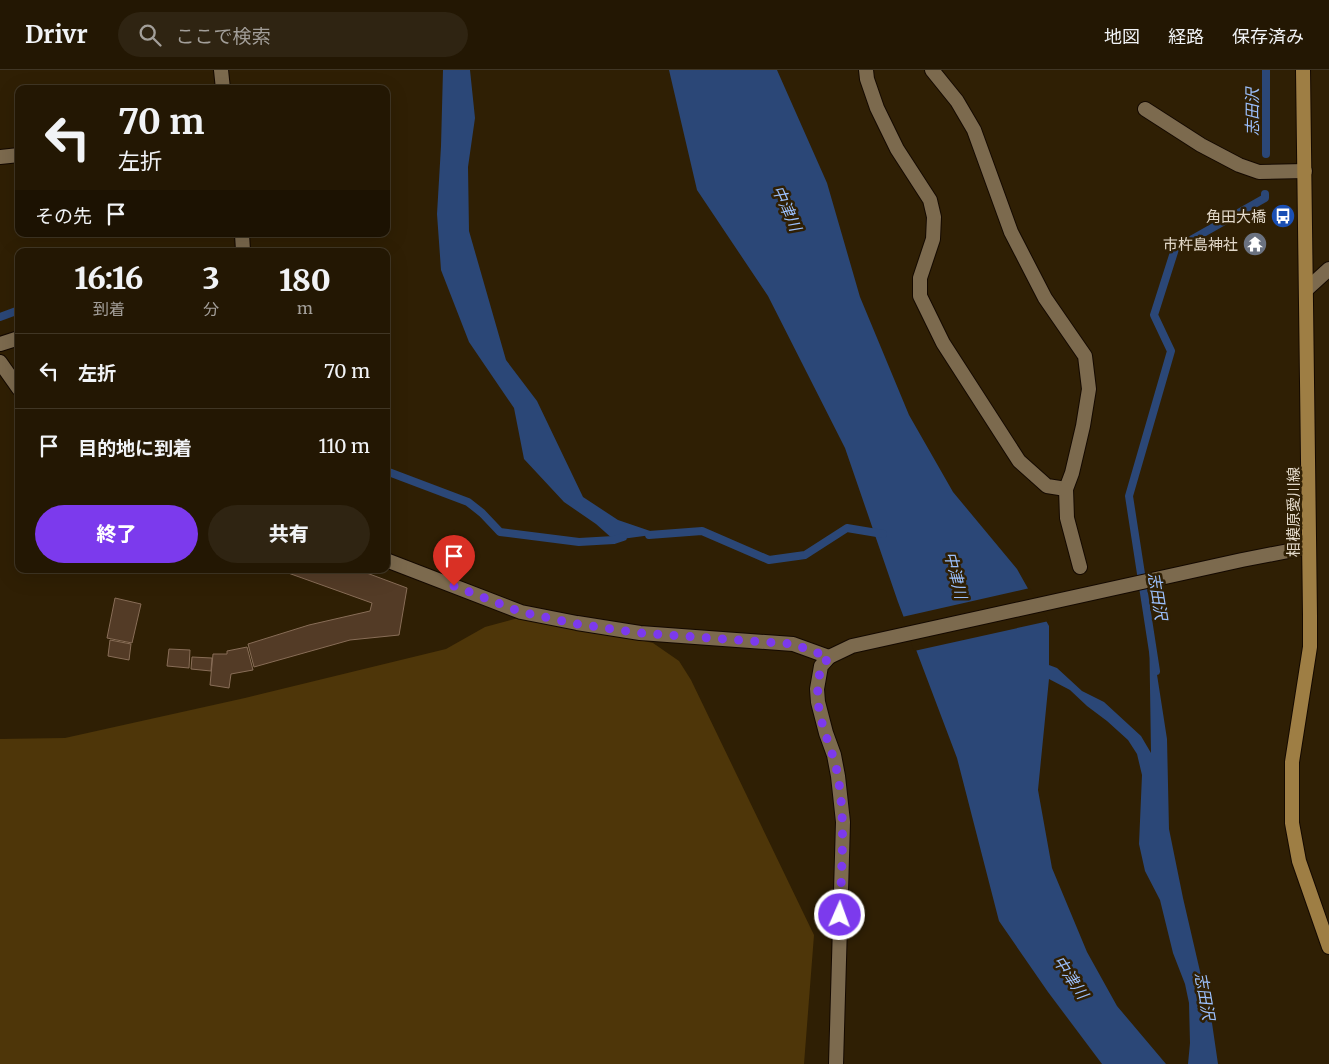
<!DOCTYPE html>
<html lang="ja">
<head>
<meta charset="utf-8">
<style>
  :root { --surface:#231703; --page:#2f2412; --text:#f1f3f6; --muted:#a39f9a; --line:#403625; --accent:#7c3aed }
  body { margin:0; font-family:Merriweather,"Noto Sans JP",serif; background:var(--page); color:var(--text); height:100vh; display:flex; flex-direction:column; font-size:19px; white-space:nowrap }
  * { box-sizing:border-box; margin:0 }
  p { font-size:16px; color:var(--muted) }
  .icon { flex:none; width:28px; height:28px; fill:none; stroke:currentColor; stroke-width:2; stroke-linecap:round; stroke-linejoin:round }
  .map { position:relative; flex:1; overflow:hidden }
  .panel { position:absolute; left:15px; top:178px; width:375px; height:325px; display:flex; flex-direction:column; background:var(--surface); border-radius:10px; box-shadow:0 5px 20px #0002,0 0 0 1px var(--line) }
  .panel>* { flex:none }
  .hud { position:absolute; left:15px; top:15px; width:375px; height:152px; border-radius:10px; box-shadow:0 5px 20px #0002,0 0 0 1px var(--line); background:#231703; color:var(--text); overflow:hidden }
  .pin { position:absolute; display:grid; place-items:center; width:42px; height:42px; color:#fff; margin:-51px -21px; border-radius:50% 50% 50% 0; rotate:-45deg; box-shadow:0 0 5px #0007 }
  .pin .icon { rotate:45deg }
  .me { position:absolute; width:55px; margin:-28px; rotate:2deg; stroke-linejoin:round; filter:drop-shadow(0 0 4px #0008) }
  .turn { display:flex; align-items:center; gap:18px; height:105px; padding:0 20px; font-size:22px }
  .turn .icon { width:65px; height:65px; stroke-width:2.5 }
  .turn b { display:block; font-size:35px; line-height:42px }
  .then { display:flex; align-items:center; height:48px; padding:0 20px; background:#0003; gap:10px; font-size:19px }
  .eta { display:flex; justify-content:space-evenly; align-items:center; height:85px; text-align:center }
  .eta b { font-size:30px; font-weight:800; line-height:35px }
  .primary-button { display:flex; gap:10px; margin-top:auto; padding:10px 20px }
  .primary-button a { flex:1; height:58px; border-radius:30px; background:var(--accent); color:#fff; font-size:20px; font-weight:800; line-height:58px; text-align:center }
  .primary-button a+a { background:var(--page); color:var(--text) }
  ul { padding:0; list-style:none }
  li { display:flex; align-items:center; gap:15px; height:75px; padding:0 20px; border-top:1px solid var(--line) }
  li div { flex:1 }
  li b { display:block; font-size:19px }
  li em { font-style:normal }
  header { display:flex; align-items:center; gap:30px; box-sizing:border-box; height:70px; padding:0 25px; background:var(--surface); border-bottom:1px solid var(--line) }
  header strong { font-size:24px }
  nav { display:flex; gap:28px; margin-inline-start:auto; font-size:18px }
  .search { width:350px; height:45px; background:var(--page); display:flex; align-items:center; gap:12px; box-sizing:border-box; padding:0 18px; border-radius:28px; color:var(--muted); font-size:19px }
  .map>svg:first-child { display:block }
  .green { fill:#4e3609 }
  .water { fill:#2b4777 }
  .pier { fill:#2f1f04 }
  .lines { fill:none; stroke-linecap:round; stroke-linejoin:round }
  .stream { stroke:#2b4777; stroke-width:8 }
  .building { fill:#533b26; stroke:#886d57 }
  .minor-casing { stroke:#140900; stroke-width:16 }
  .tertiary-casing { stroke:#140900; stroke-width:16 }
  .primary-casing { stroke:#140900; stroke-width:16 }
  .minor { stroke:#7c6a4e; stroke-width:14 }
  .tertiary { stroke:#7c6a4e; stroke-width:14 }
  .primary { stroke:#9e7e44; stroke-width:14 }
  .route { stroke:#7c3aed; stroke-width:9; stroke-dasharray:0 16.2 }
  .labels { text-anchor:middle; dominant-baseline:central; stroke-width:5; stroke-linejoin:round; paint-order:stroke }
  .poi-label { font-size:15px; fill:#e2d8c9; stroke:#2f1f04; text-anchor:end }
  .street-label { font-size:15px; fill:#e2d8c9; stroke:#2f1f04 }
  .water-label { font-size:16px; font-style:italic; fill:#9bbffb; stroke:#2f1f04 }
</style>
</head>
<body>
<header>
<strong>Drivr</strong>
<div class="search"><svg class="icon" aria-label="search" viewBox="0 0 24 24"><circle cx="10" cy="10" r="6"/><path d="M15 15l6 6"/></svg>ここで検索</div>
<nav><a>地図</a><a>経路</a><a>保存済み</a></nav>
</header>
<div class="map">
<svg width="1329" height="994" viewBox="0 0 1329 994">
  <rect width="100%" height="100%" fill="#2f1f04"/>
  <path class="green" d="M530 545 653 573 679 591 691 610 814 865 804 994H0V669L65 668 245 628 446 579 485 557Z"/>
  <g class="water">
    <path d="M443 0H470L475 48 468 97 469 161 506 290 537 331 583 427 618 450 659 464 614 470 596 454 564 432 524 389 514 338 469 272 441 200 437 144 441 76Z"/>
    <path d="M669 0H777L827 113 860 227 909 345 953 422 1017 499 1049 556V595L1057 598 1082 621 1104 632 1141 666 1151 683 1149 553 1167 669 1169 759 1183 828 1212 953 1218 994H1188L1190 973 1189 933 1185 914 1173 883 1160 830 1145 801 1139 774 1142 705 1137 684 1128 670 1107 651 1087 636 1070 620 1049 609 1038 720 1052 798 1087 882 1117 936 1166 994H1102L1048 922 999 851 957 688 898 532 845 378 768 226 697 120Z"/>
  </g>
  <path class="pier" d="M1030 518 1049 551 914 581 902 547Z"/>
  <g class="lines">
    <g class="stream">
      <path d="M1266 0V84"/>
      <path d="M0 247 19 240"/>
      <path d="M386 401 468 432 482 443 500 462 579 472 614 470 623 467"/>
      <path d="M649 465 702 461 769 490 805 485 847 458 883 464"/>
      <path d="M1156 601 1129 426 1171 281 1154 245 1175 179 1265 128V124"/>
    </g>
  </g>
  <g class="building">
    <path d="M1255 165 1262 173 1254 181 1247 173Z"/>
    <path d="M277 499H356L407 518 399 565 350 570 254 597 248 574 309 555 370 541 372 533Z"/>
    <path d="M115 528 141 534 132 573 107 568Z"/>
    <path d="M110 570 131 574 129 590 108 586Z"/>
    <path d="M247 577 253 600 231 604 229 618 210 615 213 584H227V581Z"/>
    <path d="M169 579 190 580 189 598 167 596Z"/>
    <path d="M192 587 212 588 211 601 191 599Z"/>
  </g>
  <g class="lines">
    <g class="minor-casing">
      <g id="minor">
        <path d="M221 0 223 19"/>
        <path d="M866 0 867 9 877 38 897 79 930 130 934 147 933 169 920 208V226L943 273 1019 391 1047 416 1066 419"/>
        <path d="M932 0 957 31 974 60 1011 162 1045 228 1085 286 1089 319 1083 356 1072 403 1066 419 1067 448 1080 497"/>
        <path d="M1145 39 1201 75 1239 95 1259 102 1305 101"/>
        <path d="M0 87 19 85"/>
        <path d="M242 164 243 181"/>
        <path d="M1307 219 1329 199"/>
        <path d="M0 274 19 268"/>
      </g>
    </g>
    <g class="tertiary-casing">
      <g id="tertiary">
        <path d="M0 292 19 319"/>
        <path d="M386 490 521 542 577 553 640 563 793 574 829 587"/>
        <path d="M836 994 843 752 838 706 834 685 826 663 818 632 817 619 821 596 829 587 852 576 1242 490 1309 477"/>
      </g>
    </g>
    <g class="primary-casing">
      <path id="primary" d="M1303 0 1310 545V577L1292 692V753L1299 791 1329 877"/>
    </g>
    <use href="#minor" class="minor"/>
    <use href="#tertiary" class="tertiary"/>
    <use href="#primary" class="primary"/>
  </g>
  <g class="lines">
    <path class="route" d="M454 516 521 542 577 554 640 563 793 574 829 587C818 600 817 613 818 629 819 656 834 681 838 707 846 753 841 799 840 845"/>
  </g>
  <defs>
    <g id="bus-disc" transform="scale(1.25)"><circle r="9.5" fill="#1a4fb4" stroke="#2f1f04"/><path d="M-5-6H5V4H4V6H2V4H-2V6H-4V4H-5ZM-3.5-4V0h7V-4ZM-3.5 1.2v1.5H-2V1.2ZM2 1.2v1.5H3.5V1.2Z" fill="#fff"/></g>
    <g id="temple-disc" transform="scale(1.25)"><circle r="9.5" fill="#6b7280" stroke="#2f1f04"/><path d="M0-6L5-2H3V0L6.5 2.5H4V6H1.5V3h-3V6H-4V2.5H-6.5L-3 0V-2H-5Z" fill="#fff"/></g>
  </defs>
  <g fill-rule="evenodd">
    <use href="#bus-disc" x="1283" y="146"/>
    <use href="#temple-disc" x="1255" y="174"/>
  </g>
  <g class="labels">
    <g class="poi-label">
      <text x="1266" y="146">角田大橋</text>
      <text x="1238" y="174">市杵島神社</text>
    </g>
    <g class="street-label">
      <text transform="translate(1293 442) rotate(-90)">相模原愛川線</text>
    </g>
    <g class="water-label">
      <text transform="translate(1252 42) rotate(-90)">志田沢</text>
      <text transform="translate(787 138) rotate(66)">中津川</text>
      <text transform="translate(956 505) rotate(76)">中津川</text>
      <text transform="translate(1158 526) rotate(81)">志田沢</text>
      <text transform="translate(1071 907) rotate(56)">中津川</text>
      <text transform="translate(1205 926) rotate(80)">志田沢</text>
    </g>
  </g>
</svg>
<div class="pin" style="left:454px;top:516px;background:#d93025"><svg class="icon" aria-label="arrive" viewBox="0 0 24 24"><path d="M6 21V4h12l-3 4 3 4H6"/></svg></div>
<svg class="me" style="left:840px;top:845px" viewBox="-20 -20 40 40"><circle r="17" fill="#7c3aed" stroke="#fff" stroke-width="3"/><path d="M0-11L8 9 0 5-8 9z" fill="#fff"/></svg>
<div class="hud">
<div class="turn"><svg class="icon" aria-label="left" viewBox="0 0 24 24"><path d="M17 20v-9H6M10 6l-5 5 5 5"/></svg><div><b>70 m</b>左折</div></div>
<div class="then">その先<svg class="icon" aria-label="arrive" viewBox="0 0 24 24"><path d="M6 21V4h12l-3 4 3 4H6"/></svg></div>
</div>
<section class="panel">
<div class="eta">
<div><b>16:16</b><p>到着</p></div>
<div><b>3</b><p>分</p></div>
<div><b>180</b><p>m</p></div>
</div>
<ul>
<li><svg class="icon" aria-label="left" viewBox="0 0 24 24"><path d="M17 20v-9H6M10 6l-5 5 5 5"/></svg><div><b>左折</b></div><em>70 m</em></li>
<li><svg class="icon" aria-label="arrive" viewBox="0 0 24 24"><path d="M6 21V4h12l-3 4 3 4H6"/></svg><div><b>目的地に到着</b></div><em>110 m</em></li>
</ul>
<div class="primary-button"><a>終了</a><a>共有</a></div>
</section>
</div>
</body>
</html>
